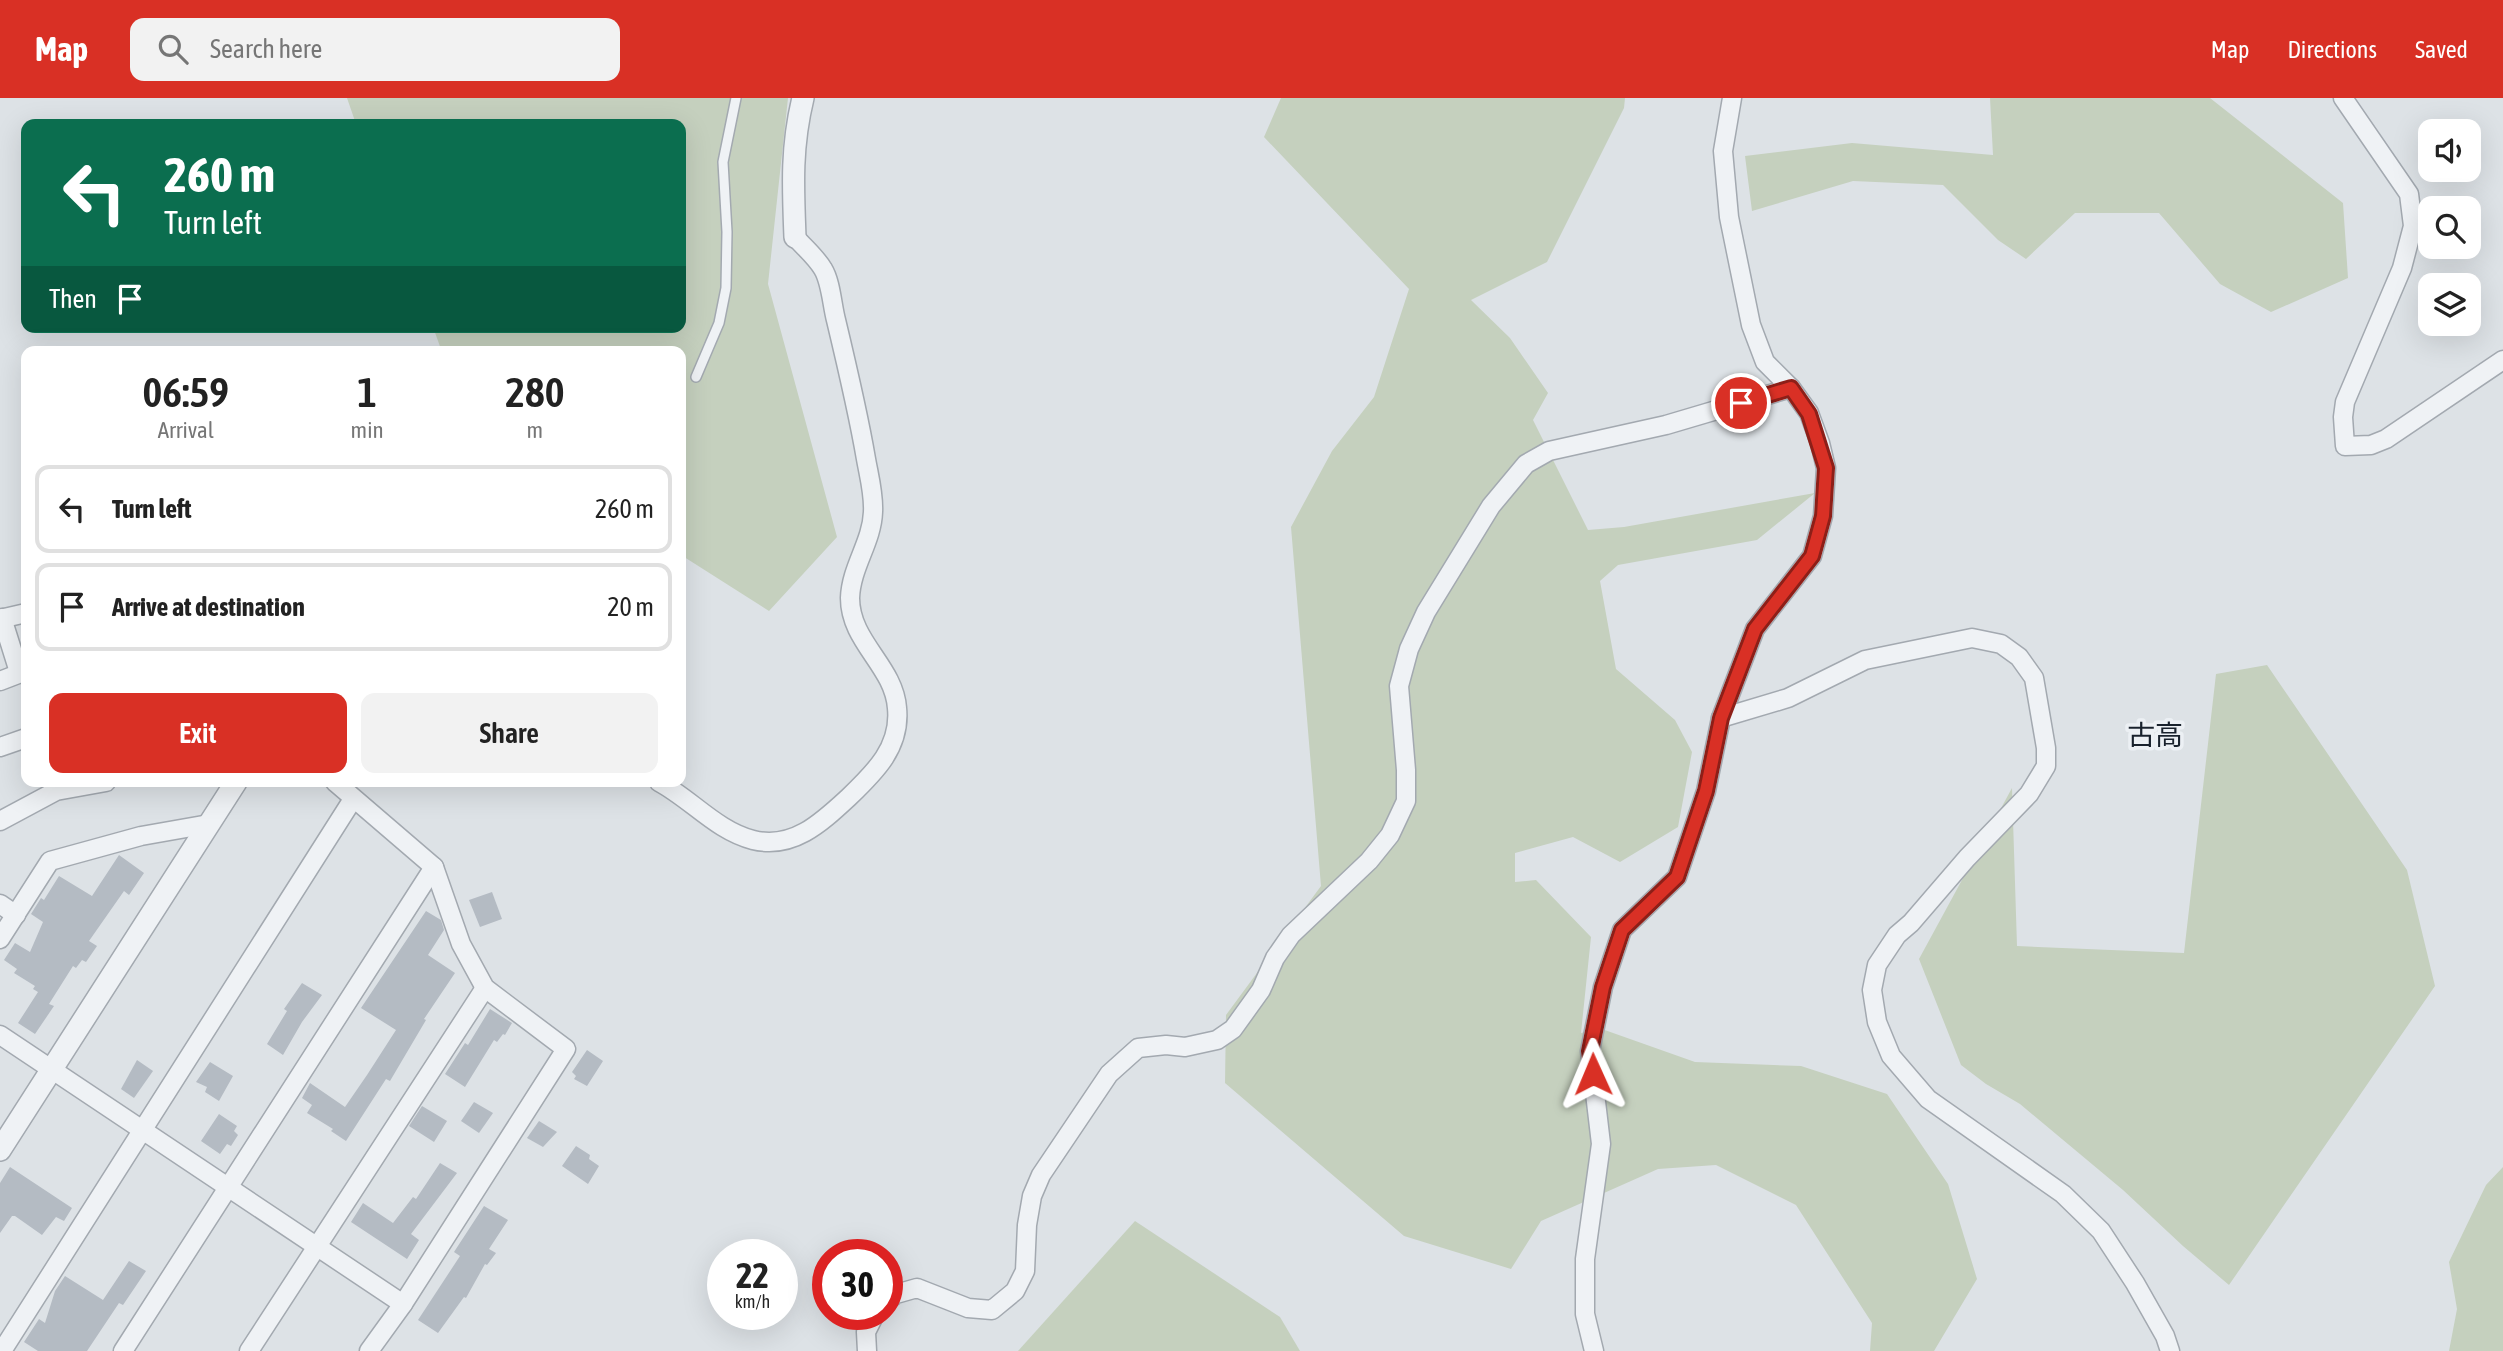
<!DOCTYPE html>
<html lang="en">
<head>
<meta charset="utf-8">
<style>
  :root { --surface:#fff; --page:#f2f2f2; --text:#222; --muted:#767676; --line:#e0e0e0; --accent:#d93025 }
  body { margin:0; font-family:"Asap Condensed","Noto Sans JP",sans-serif; background:var(--page); color:var(--text); height:100vh; display:flex; flex-direction:column; font-size:26px; white-space:nowrap }
  * { box-sizing:border-box; margin:0 }
  p { font-size:23px; color:var(--muted) }
  .icon { flex:none; width:38px; height:38px; fill:none; stroke:currentColor; stroke-width:2; stroke-linecap:round; stroke-linejoin:round }
  .map { position:relative; flex:1; overflow:hidden }
  .details { position:absolute; left:21px; top:248px; width:665px; height:441px; display:flex; flex-direction:column; background:var(--surface); border-radius:14px; box-shadow:0 7px 28px #0002 }
  .details>* { flex:none }
  .top-card { position:absolute; left:21px; top:21px; width:665px; height:214px; border-radius:14px; box-shadow:0 7px 28px #0002; background:#0b6e4f; color:#fff; overflow:hidden }
  .tools { position:absolute; left:2418px; top:21px; display:grid; gap:14px }
  .tools a { display:grid; place-items:center; width:63px; height:63px; border-radius:14px; background:var(--surface); box-shadow:0 7px 28px #0002; font-size:35px }
  .speed { position:absolute; left:707px; top:1141px; display:flex; gap:14px; font-size:35px; font-weight:700; text-align:center }
  .speed>* { display:grid; place-content:center; width:91px; height:91px; border-radius:50%; background:var(--surface); box-shadow:0 7px 28px #0002; line-height:1 }
  .speed small { font-size:18px; font-weight:400 }
  .speed .limit { border:10px solid #d22; background:#fff; color:#111 }
  .pin { position:absolute; display:grid; place-items:center; width:60px; height:60px; color:#fff; margin:-30px; border:4px solid #fff; border-radius:50%; box-shadow:0 2px 7px #0007 }
  .me { position:absolute; width:77px; margin:-38px; rotate:359deg; stroke-linejoin:round; filter:drop-shadow(0 0 5px #0008) }
  .turn { display:flex; align-items:center; gap:24px; height:147px; padding:0 28px; font-size:32px }
  .turn .icon { width:91px; height:91px; stroke-width:2.5 }
  .turn b { display:block; font-size:49px; line-height:60px }
  .then { display:flex; align-items:center; height:66px; padding:0 28px; background:#0003; gap:14px; font-size:26px }
  .eta { display:flex; justify-content:space-evenly; align-items:center; height:119px; text-align:center }
  .eta b { font-size:42px; font-weight:600; line-height:49px }
  .primary-button { display:flex; gap:14px; margin-top:auto; padding:14px 28px }
  .primary-button a { flex:1; height:80px; border-radius:14px; background:var(--accent); color:#fff; font-size:28px; font-weight:600; line-height:80px; text-align:center }
  .primary-button a+a { background:var(--page); color:var(--text) }
  ul { padding:0; list-style:none }
  li { display:flex; align-items:center; gap:21px; height:88px; margin:0 14px 10px; padding:0 14px; border:4px solid var(--line); border-radius:14px }
  li div { flex:1 }
  li b { display:block; font-size:26px }
  li em { font-style:normal }
  header { display:flex; align-items:center; gap:42px; box-sizing:border-box; height:98px; padding:0 35px; background:var(--accent); color:#fff }
  header strong { font-size:33px }
  nav { display:flex; gap:38px; margin-inline-start:auto; font-size:24px }
  .search { width:490px; height:63px; background:var(--page); display:flex; align-items:center; gap:18px; box-sizing:border-box; padding:0 24px; border-radius:14px; color:var(--muted); font-size:26px }
  .map>svg:first-child { display:block }
  .green { fill:#c5d0be }
  .building { fill:#b4bbc3 }
  .lines { fill:none; stroke-linecap:round; stroke-linejoin:round }
  .service-casing { stroke:#a3a9b0; stroke-width:12 }
  .minor-casing { stroke:#a3a9b0; stroke-width:21 }
  .tertiary-casing { stroke:#a3a9b0; stroke-width:24 }
  .service { stroke:#eff2f5; stroke-width:9 }
  .minor { stroke:#eff2f5; stroke-width:18 }
  .tertiary { stroke:#eff2f5; stroke-width:21 }
  .route-casing { stroke:#8d1f18; stroke-width:18 }
  .route { stroke:#d93025; stroke-width:12 }
  .labels { text-anchor:middle; dominant-baseline:central; stroke-width:7; stroke-linejoin:round; paint-order:stroke }
  .quarter-label { font-size:28px; fill:#19222d; stroke:#ecf0f4 }
</style>
</head>
<body>
<header>
<strong>Map</strong>
<div class="search"><svg class="icon" aria-label="search" viewBox="0 0 24 24"><circle cx="10" cy="10" r="6"/><path d="M15 15l6 6"/></svg>Search here</div>
<nav><a>Map</a><a>Directions</a><a>Saved</a></nav>
</header>
<div class="map">
<svg width="2503" height="1253" viewBox="0 0 2503 1253">
  <rect width="100%" height="100%" fill="#dde2e6"/>
  <g class="green">
    <path d="M347 0H788L768 186 837 439 769 513 681 457V254H442L433 229H681V26H356Z"/>
    <path d="M1281 0H1625L1624 10 1547 164 1471 202 1510 240 1548 295 1533 322 1588 432 1624 429 1815 395 1757 442 1618 467 1600 483 1616 571 1675 622 1692 654 1678 729 1620 764 1573 739 1515 755V784L1536 782 1591 839 1581 935 1599 930 1695 964 1801 968 1887 996 1948 1086 1977 1181 1934 1253H1870L1872 1225 1796 1107 1716 1067 1658 1071 1541 1123 1511 1171 1404 1138 1225 985 1226 917 1321 788 1291 429 1332 353 1374 299 1409 191 1264 39Z"/>
    <path d="M1990 0H2210L2343 105 2348 180 2271 214 2220 186 2159 115H2075L2026 161 1998 142 1943 87 1853 83 1752 113 1745 58 1852 45 1993 57Z"/>
    <path d="M2267 567 2407 772 2435 888 2229 1187 2183 1148 2123 1092 2020 1006 1986 986 1961 967 1919 861 2012 690 2017 848 2184 855 2216 576Z"/>
    <path d="M2503 1069V1253H2449L2457 1211 2449 1164 2486 1087Z"/>
    <path d="M1135 1123 1280 1219 1300 1253H1018Z"/>
  </g>
  <g class="building">
    <path d="M119 757 144 775 129 797 124 793 89 843 97 848 86 864 82 862 76 870 73 868 49 906 54 908 35 936 18 925 38 894 33 891 35 888 14 875 17 871 4 862 15 845 30 854 43 824 31 816 41 800 44 802 59 778 92 798Z"/>
    <path d="M492 794 502 821 480 829 469 802Z"/>
    <path d="M426 813 441 822 444 832 428 857 455 875 424 921 426 922 390 983 386 981 346 1043 331 1033 333 1031 307 1015 312 1007 302 1000 310 985 345 1009 367 977 396 932 361 910Z"/>
    <path d="M302 885 322 897 302 924 283 957 267 946 287 913 284 911Z"/>
    <path d="M490 911 512 925 505 937 503 936 497 944 494 942 465 989 445 976 465 945 468 947Z"/>
    <path d="M587 952 603 963 587 988 574 981 576 978 572 974Z"/>
    <path d="M137 962 153 973 134 1000 121 991Z"/>
    <path d="M210 964 233 978 219 1003 205 994 207 989 196 984Z"/>
    <path d="M474 1004 493 1015 479 1035 461 1023Z"/>
    <path d="M422 1008 447 1023 434 1044 409 1028Z"/>
    <path d="M219 1016 237 1028 234 1033 238 1037 231 1048 227 1046 220 1056 201 1043Z"/>
    <path d="M539 1023 557 1034 543 1049 527 1040Z"/>
    <path d="M576 1048 590 1057 589 1061 599 1068 588 1086 562 1068Z"/>
    <path d="M440 1065 457 1075 411 1136 419 1142 407 1161 351 1124 363 1105 393 1125 413 1099 416 1101Z"/>
    <path d="M10 1069 72 1110 64 1123 56 1119 42 1137 15 1118H12L0 1135V1085Z"/>
    <path d="M484 1108 508 1122 489 1151 496 1155 487 1167 485 1166 466 1200 464 1199 438 1235 418 1222 460 1158 454 1154Z"/>
    <path d="M129 1163 146 1173 123 1207 119 1205 87 1253H38L24 1244 39 1221 45 1225 55 1193 65 1178 103 1202Z"/>
  </g>
  <g class="lines">
    <g class="service-casing">
      <path id="service" d="M696 279 719 225 726 190 727 134 723 64 736 0"/>
    </g>
    <g class="minor-casing">
      <g id="minor">
        <path d="M2343 0 2409 96 2413 128 2402 170 2345 304 2343 319 2345 348 2371 347 2386 341 2503 262"/>
        <path d="M2 520 19 574"/>
        <path d="M0 521 26 515"/>
        <path d="M0 583 26 573"/>
        <path d="M1721 620 1788 600 1865 562 1972 540 2001 546 2019 559 2034 580 2046 650V668L2029 696 1967 760 1911 825 1897 837 1877 867 1872 892 1877 924 1891 958 1928 1001 2063 1096 2101 1133 2135 1185 2165 1238 2170 1253"/>
        <path d="M0 649 26 640"/>
        <path d="M335 684 434 769 461 846 485 890 566 951 403 1206 369 1253"/>
        <path d="M659 684C691 701 717 733 753 742 793 752 822 724 849 699 875 674 901 649 897 610 894 568 850 544 850 500 851 469 872 444 873 414 874 396 869 378 866 361 858 314 847 268 836 222 832 207 831 184 823 171 816 159 804 149 795 139"/>
        <path d="M0 723 56 693 106 684"/>
        <path d="M0 806 16 817"/>
        <path d="M0 841 50 763 141 738 209 726"/>
        <path d="M0 937 403 1206"/>
        <path d="M887 1203 896 1196 917 1190 968 1210 992 1212 1015 1193 1025 1173 1027 1127 1032 1098 1041 1077 1109 976 1138 950 1166 947 1185 949 1217 942 1233 931 1261 892 1275 860 1291 837 1369 763 1390 737 1406 703V672L1399 588 1409 551 1426 514 1491 408 1526 366 1549 353 1666 327 1791 290"/>
        <path d="M2 1253 353 701"/>
        <path d="M123 1253 434 769"/>
        <path d="M249 1253 485 890"/>
        <path d="M867 1253 866 1234 875 1216"/>
        <path d="M1594 1253 1585 1216V1161L1601 1046 1590 953 1603 889 1622 832 1677 779 1706 693 1721 620 1755 531 1812 458 1823 418 1826 370 1820 345 1809 315 1791 290 1765 264 1751 227 1729 119 1723 53 1732 0"/>
      </g>
    </g>
    <g class="tertiary-casing">
      <g id="tertiary">
        <path d="M795 139C793 89 791 49 803 0"/>
        <path d="M0 1052 236 684"/>
      </g>
    </g>
    <use href="#service" class="service"/>
    <use href="#minor" class="minor"/>
    <use href="#tertiary" class="tertiary"/>
  </g>
  <g class="lines">
    <g class="route-casing">
      <path id="route" d="M1593 976 1590 953 1603 889 1622 832 1677 779 1706 693 1721 620 1755 531 1812 458 1823 418 1826 370 1809 316 1791 290 1741 305"/>
    </g>
    <use href="#route" class="route"/>
  </g>
  <g class="labels">
    <g class="quarter-label">
      <text x="2155" y="637">古高</text>
    </g>
  </g>
</svg>
<div class="tools">
<a><svg class="icon" aria-label="sound" viewBox="0 0 24 24"><path d="M4 9h4l5-4v14l-5-4H4zM17 9q2 3 0 6"/></svg></a>
<a><svg class="icon" aria-label="search" viewBox="0 0 24 24"><circle cx="10" cy="10" r="6"/><path d="M15 15l6 6"/></svg></a>
<a><svg class="icon" aria-label="layers" viewBox="0 0 24 24"><path d="M12 4l9 5-9 5-9-5zM3 14l9 5 9-5"/></svg></a>
</div>
<div class="speed"><div>22<small>km/h</small></div><div class="limit">30</div></div>
<div class="pin" style="left:1741px;top:305px;background:#d93025"><svg class="icon" aria-label="arrive" viewBox="0 0 24 24"><path d="M6 21V4h12l-3 4 3 4H6"/></svg></div>
<svg class="me" style="left:1593px;top:976px" viewBox="-20 -20 40 40"><path d="M0-17L14 15 0 8-14 15z" fill="#d93025" stroke="#fff" stroke-width="4"/></svg>
<div class="top-card">
<div class="turn"><svg class="icon" aria-label="left" viewBox="0 0 24 24"><path d="M17 20v-9H6M10 6l-5 5 5 5"/></svg><div><b>260 m</b>Turn left</div></div>
<div class="then">Then<svg class="icon" aria-label="arrive" viewBox="0 0 24 24"><path d="M6 21V4h12l-3 4 3 4H6"/></svg></div>
</div>
<section class="details">
<div class="eta">
<div><b>06:59</b><p>Arrival</p></div>
<div><b>1</b><p>min</p></div>
<div><b>280</b><p>m</p></div>
</div>
<ul>
<li><svg class="icon" aria-label="left" viewBox="0 0 24 24"><path d="M17 20v-9H6M10 6l-5 5 5 5"/></svg><div><b>Turn left</b></div><em>260 m</em></li>
<li><svg class="icon" aria-label="arrive" viewBox="0 0 24 24"><path d="M6 21V4h12l-3 4 3 4H6"/></svg><div><b>Arrive at destination</b></div><em>20 m</em></li>
</ul>
<div class="primary-button"><a>Exit</a><a>Share</a></div>
</section>
</div>
</body>
</html>
